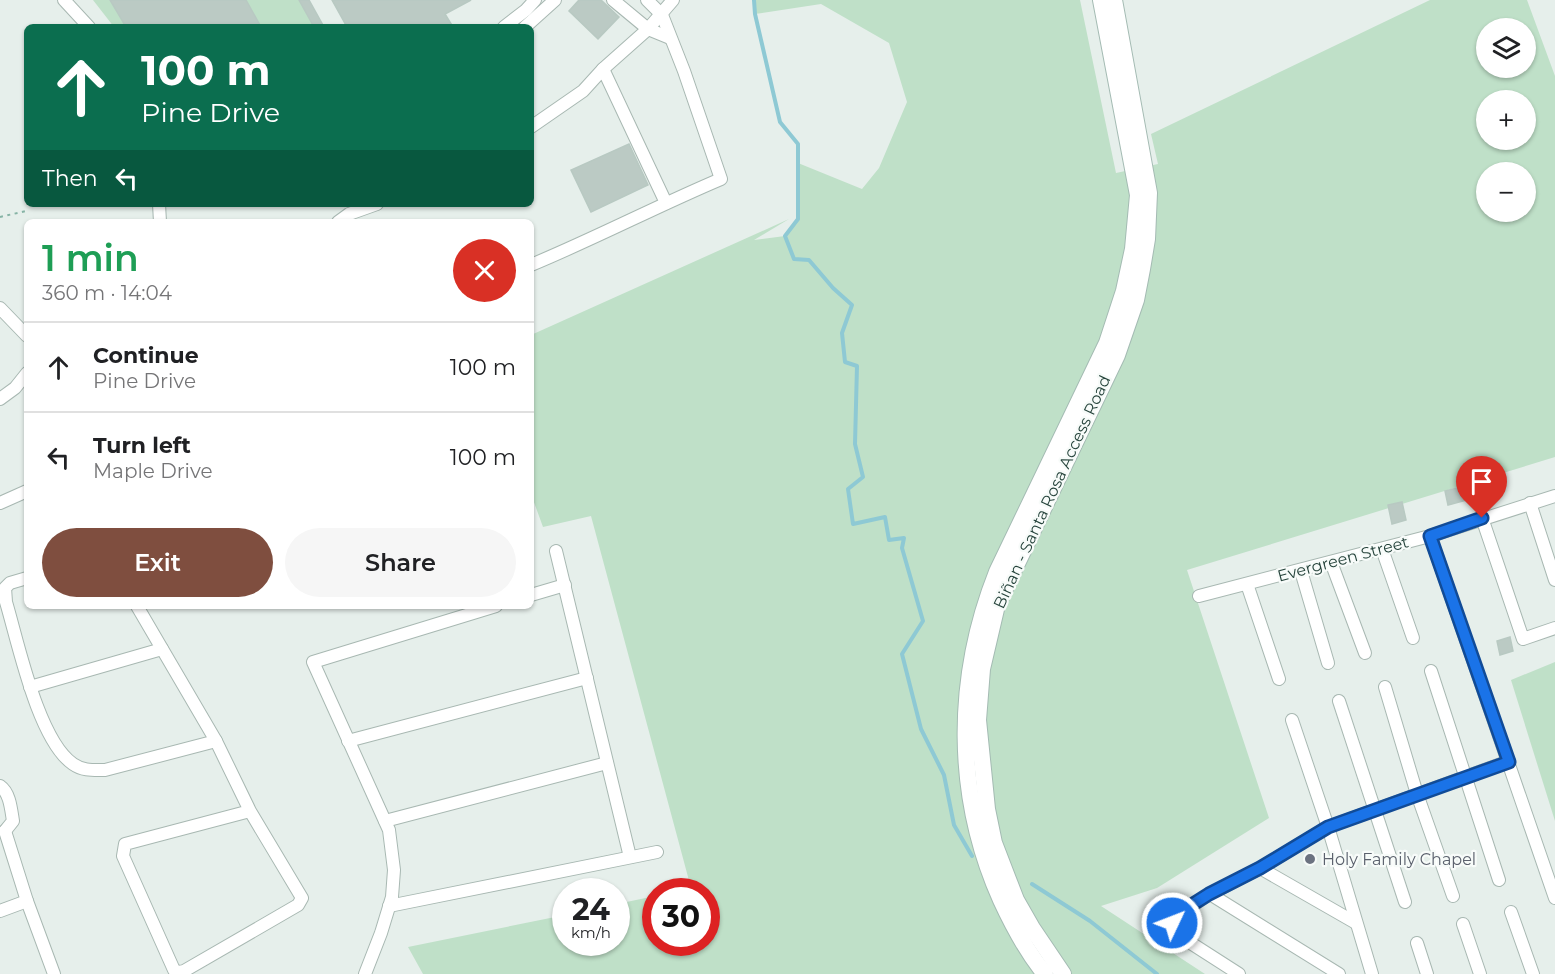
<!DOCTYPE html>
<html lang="en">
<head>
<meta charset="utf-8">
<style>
  :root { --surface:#fff; --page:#f6f6f6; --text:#202124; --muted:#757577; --line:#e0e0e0; --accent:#7f4e3f }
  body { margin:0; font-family:Montserrat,sans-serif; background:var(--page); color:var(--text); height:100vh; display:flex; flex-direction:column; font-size:22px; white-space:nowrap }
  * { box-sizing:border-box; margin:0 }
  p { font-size:20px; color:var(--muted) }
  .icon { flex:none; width:33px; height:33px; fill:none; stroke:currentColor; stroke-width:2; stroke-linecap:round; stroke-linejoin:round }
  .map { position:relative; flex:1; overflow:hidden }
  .drawer { position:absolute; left:24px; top:219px; width:510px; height:390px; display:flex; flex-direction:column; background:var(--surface); border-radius:9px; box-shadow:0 2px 4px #0004 }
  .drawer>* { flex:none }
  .banner { position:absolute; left:24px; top:24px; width:510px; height:183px; border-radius:9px; box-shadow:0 2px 4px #0004; background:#0b6e4f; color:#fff; overflow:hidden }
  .tools { position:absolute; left:1476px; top:18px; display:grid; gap:12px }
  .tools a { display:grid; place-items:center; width:60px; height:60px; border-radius:50%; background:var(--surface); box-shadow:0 2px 4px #0004; font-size:30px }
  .speed { position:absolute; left:552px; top:878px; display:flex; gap:12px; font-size:30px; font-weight:700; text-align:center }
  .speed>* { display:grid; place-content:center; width:78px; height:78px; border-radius:50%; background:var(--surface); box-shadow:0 2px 4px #0004; line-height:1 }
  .speed small { font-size:15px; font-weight:400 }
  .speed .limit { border:9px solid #d22; background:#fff; color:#111 }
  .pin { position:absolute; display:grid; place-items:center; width:51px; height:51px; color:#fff; margin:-62px -26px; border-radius:50% 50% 50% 0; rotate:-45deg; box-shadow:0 0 6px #0007 }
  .pin .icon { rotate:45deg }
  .me { position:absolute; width:66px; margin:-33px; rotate:47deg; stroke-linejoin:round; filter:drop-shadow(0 0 4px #0008) }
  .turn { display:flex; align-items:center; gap:21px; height:126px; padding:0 18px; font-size:27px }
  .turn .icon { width:78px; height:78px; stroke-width:2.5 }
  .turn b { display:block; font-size:42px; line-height:51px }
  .then { display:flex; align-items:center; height:57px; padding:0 18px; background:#0003; gap:12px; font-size:22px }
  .round { display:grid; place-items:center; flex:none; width:63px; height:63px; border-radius:32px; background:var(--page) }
  .summary { display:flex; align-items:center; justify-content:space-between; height:102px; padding:0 18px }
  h1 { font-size:36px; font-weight:600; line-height:45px; color:#1e9e55 }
  .cta { display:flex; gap:12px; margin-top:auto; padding:12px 18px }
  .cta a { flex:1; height:69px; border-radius:36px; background:var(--accent); color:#fff; font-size:24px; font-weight:600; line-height:69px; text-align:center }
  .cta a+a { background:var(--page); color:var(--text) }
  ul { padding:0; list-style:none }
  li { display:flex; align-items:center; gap:18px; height:90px; padding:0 18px; border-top:2px solid var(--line) }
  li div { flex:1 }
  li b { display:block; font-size:22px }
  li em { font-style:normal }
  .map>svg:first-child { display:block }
  .green { fill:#bfe0c8; fill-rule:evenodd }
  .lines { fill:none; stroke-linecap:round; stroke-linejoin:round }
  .stream { stroke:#8ec9d4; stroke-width:4 }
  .building { fill:#bbcac4; stroke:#b8c9c2; stroke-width:1.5 }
  .minor-casing { stroke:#a8b8b2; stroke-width:14 }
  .secondary-casing { stroke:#a4bbb3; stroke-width:18 }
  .path { stroke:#86b3a5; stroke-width:2; stroke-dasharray:3 4.5; stroke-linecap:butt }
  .minor { stroke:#fff; stroke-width:12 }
  .secondary { stroke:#fff; stroke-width:16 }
  .route-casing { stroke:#114b97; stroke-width:15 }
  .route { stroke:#1a73e8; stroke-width:10 }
  .worship-dot { fill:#6b7280; stroke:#f7fbf9; stroke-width:2 }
  .labels { text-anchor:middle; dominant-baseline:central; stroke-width:4.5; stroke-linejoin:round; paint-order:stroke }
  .street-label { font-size:16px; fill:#24423a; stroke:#f7fbf9 }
  .worship-label { font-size:16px; fill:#5b616d; stroke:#f7fbf9; text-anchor:start }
</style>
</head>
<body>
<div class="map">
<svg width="1555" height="974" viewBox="0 0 1555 974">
  <rect width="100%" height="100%" fill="#e6efeb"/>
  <g class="green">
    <path d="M93 0H110L126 27H114Z"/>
    <path d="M246 0H299L314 27H261Z"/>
    <path d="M754 0H1080L1116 173 1158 164 1151 134 1430 0H1527L1555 76V457L1187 570 1269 818 1157 888 1101 906 1205 974H423L408 947 565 915 566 942H616L617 904 655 896 656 942H706V891H681L691 888 591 516 543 527 531 494V335L789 219 754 240 785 236 798 219V163L862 189 879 168 907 102 889 43 821 4 755 14ZM1486 28H1526V68H1486ZM1486 100H1526V140H1486ZM1486 172H1526V212H1486Z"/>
    <path d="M1555 662V821L1511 680Z"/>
  </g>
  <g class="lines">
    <g class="stream">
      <path d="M754 0 755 14 780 122 798 144V219L785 236 794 259 809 260 833 288 852 305 842 333 845 362 857 366 855 444 863 477 848 489 853 524 885 517 889 540 904 538 902 548 923 621 902 654 921 729 944 775 954 825 972 856"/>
      <path d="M1032 884 1090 921 1157 974"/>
    </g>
  </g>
  <g class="building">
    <path d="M110 0H246L261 27H126Z"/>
    <path d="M299 0H309L324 27H314Z"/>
    <path d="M332 0H471L445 14 453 27H347Z"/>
    <path d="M579 0H601L619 17 598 39 569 11Z"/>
    <path d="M629 144 648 185 591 212 571 170Z"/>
    <path d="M1481 482 1485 495 1448 505 1445 491Z"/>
    <path d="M1402 502 1406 520 1392 524 1388 505Z"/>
    <path d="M1510 637 1513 651 1500 655 1497 641Z"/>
  </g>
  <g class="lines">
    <g class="minor-casing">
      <g id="minor">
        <path d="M64 0 89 27"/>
        <path d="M613 0 648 29 670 38"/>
        <path d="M504 27 526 10 535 0"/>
        <path d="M525 27 555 0"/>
        <path d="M603 69 648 29 673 0"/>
        <path d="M531 127 583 91 603 69 666 203"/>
        <path d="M159 204 160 222"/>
        <path d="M338 222 349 214 377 204"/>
        <path d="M531 265C596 238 657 206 721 179L684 71 662 15 647 0"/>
        <path d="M0 308 27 336"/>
        <path d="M0 399 15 388 27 373"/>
        <path d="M0 503 27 491"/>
        <path d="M1530 503 1555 580"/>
        <path d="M1482 518 1523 639 1555 628"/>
        <path d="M1430 536 1555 898"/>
        <path d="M1382 549 1413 638"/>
        <path d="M556 551 630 857"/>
        <path d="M1331 562 1365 653"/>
        <path d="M1301 571 1328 663"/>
        <path d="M27 578 10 583 5 588 6 602C18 642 38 740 73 764 83 771 93 770 105 770L216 741"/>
        <path d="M1247 584 1279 679"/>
        <path d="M531 595 565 585"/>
        <path d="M1199 596 1430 536 1555 496"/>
        <path d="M137 606 216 741 250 811 302 898 298 905 184 971 179 972 174 970 123 856 125 844 250 811"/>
        <path d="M1431 671 1499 880"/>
        <path d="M30 687 162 649"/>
        <path d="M1385 687 1417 794 1453 896"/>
        <path d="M1339 701 1405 902"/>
        <path d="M1292 720 1328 827 1372 974"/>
        <path d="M348 741 587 678"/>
        <path d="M0 786C10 793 11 809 13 821L5 831"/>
        <path d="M385 821 607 763"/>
        <path d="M5 831 27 901 54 974"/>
        <path d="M1260 868 1356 923"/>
        <path d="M1210 894 1339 974"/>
        <path d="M389 906 657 852"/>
        <path d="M0 911 27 901"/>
        <path d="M1511 912 1533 974"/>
        <path d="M1463 924 1480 974"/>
        <path d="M1417 943 1427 974"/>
        <path d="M365 974 381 933 392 897 394 870 389 830 313 662 496 606"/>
        <path d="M1239 974 1186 940 1173 926V918L1210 894 1260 868 1328 827 1509 761"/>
      </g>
    </g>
    <g class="secondary-casing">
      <g id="secondary">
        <path d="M1045 974C1027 952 1013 926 1001 900 954 795 955 678 997 572L1107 343 1124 291 1133 249 1138 195 1101 0"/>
        <path d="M1063 974 1032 928 1016 900 994 843 987 809 978 720 982 669 997 605 1117 355 1136 300 1142 269 1147 239 1149 193 1114 0"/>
      </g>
    </g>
    <path class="path" d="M0 217 26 211"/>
    <use href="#minor" class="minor"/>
    <use href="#secondary" class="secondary"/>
  </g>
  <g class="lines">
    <g class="route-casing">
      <path id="route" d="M1172 923 1173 918 1179 913 1209 894 1260 868 1328 827 1509 762 1430 536 1482 518"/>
    </g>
    <use href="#route" class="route"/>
  </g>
  <circle class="worship-dot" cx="1310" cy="859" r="6"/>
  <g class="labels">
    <g class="street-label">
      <text transform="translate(1052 492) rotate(-65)">Biñan - Santa Rosa Access Road</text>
      <text transform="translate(1343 559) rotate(-15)">Evergreen Street</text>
    </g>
    <g class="worship-label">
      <text x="1322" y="859">Holy Family Chapel</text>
    </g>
  </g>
</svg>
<div class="tools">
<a><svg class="icon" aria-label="layers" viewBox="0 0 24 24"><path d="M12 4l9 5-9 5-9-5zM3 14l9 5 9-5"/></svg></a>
<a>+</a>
<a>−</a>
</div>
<div class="speed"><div>24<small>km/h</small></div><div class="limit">30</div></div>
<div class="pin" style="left:1482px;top:518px;background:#d93025"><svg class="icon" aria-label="arrive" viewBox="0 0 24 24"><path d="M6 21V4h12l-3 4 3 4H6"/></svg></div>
<svg class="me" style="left:1172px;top:923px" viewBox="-20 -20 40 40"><circle r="17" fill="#1a73e8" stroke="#fff" stroke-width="3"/><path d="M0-11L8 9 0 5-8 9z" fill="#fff"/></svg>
<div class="banner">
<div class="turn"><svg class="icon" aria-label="ahead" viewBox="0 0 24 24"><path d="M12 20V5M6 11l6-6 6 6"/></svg><div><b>100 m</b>Pine Drive</div></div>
<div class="then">Then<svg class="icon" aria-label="left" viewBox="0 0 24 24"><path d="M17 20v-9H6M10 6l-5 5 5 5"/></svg></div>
</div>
<section class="drawer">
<div class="summary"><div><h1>1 min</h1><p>360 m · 14:04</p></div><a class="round" style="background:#d93025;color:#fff"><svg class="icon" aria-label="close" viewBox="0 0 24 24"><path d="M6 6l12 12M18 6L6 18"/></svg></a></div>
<ul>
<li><svg class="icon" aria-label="ahead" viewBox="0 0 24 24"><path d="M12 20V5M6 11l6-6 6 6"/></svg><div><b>Continue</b><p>Pine Drive</p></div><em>100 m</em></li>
<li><svg class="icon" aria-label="left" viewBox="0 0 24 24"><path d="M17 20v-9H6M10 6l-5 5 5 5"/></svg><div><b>Turn left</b><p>Maple Drive</p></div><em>100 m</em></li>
</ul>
<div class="cta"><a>Exit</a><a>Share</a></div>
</section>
</div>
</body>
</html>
